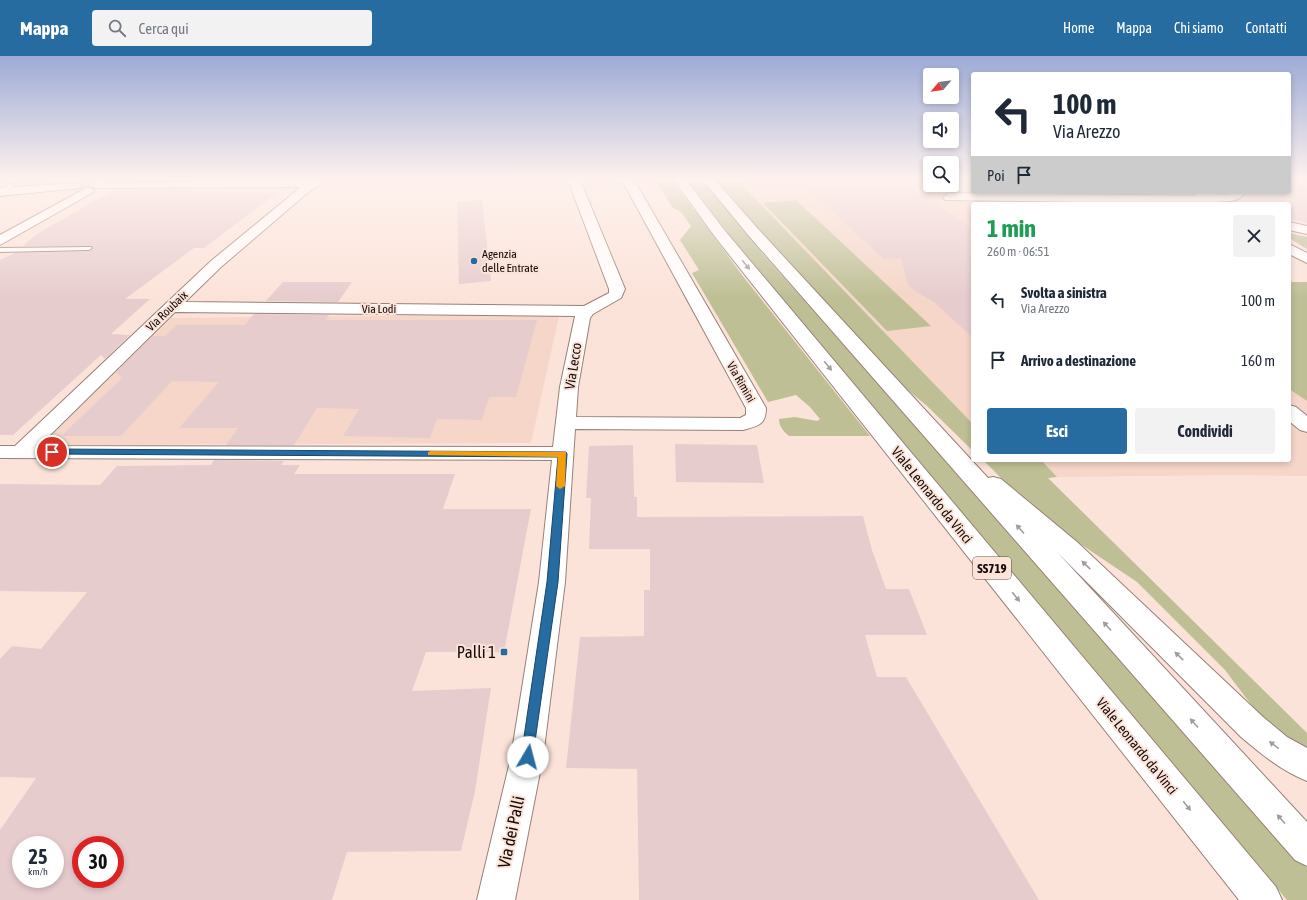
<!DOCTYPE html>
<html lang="it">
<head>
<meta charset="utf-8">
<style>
  :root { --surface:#fff; --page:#f2f2f3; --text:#1f2937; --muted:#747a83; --accent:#266ca1 }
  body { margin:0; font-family:"Asap Condensed",sans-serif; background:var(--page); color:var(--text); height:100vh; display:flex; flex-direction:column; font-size:15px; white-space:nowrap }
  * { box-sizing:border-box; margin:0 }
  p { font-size:13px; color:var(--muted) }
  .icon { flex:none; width:22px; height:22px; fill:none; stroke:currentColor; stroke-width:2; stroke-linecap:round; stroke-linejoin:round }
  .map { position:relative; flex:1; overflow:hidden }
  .panel { position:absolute; left:971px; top:146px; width:320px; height:260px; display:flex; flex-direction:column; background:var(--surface); border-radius:4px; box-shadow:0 2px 6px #0003 }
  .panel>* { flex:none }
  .hud { position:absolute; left:971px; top:16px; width:320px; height:122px; border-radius:4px; box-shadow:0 2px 6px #0003; background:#fff; color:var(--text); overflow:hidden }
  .needle { width:26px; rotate:241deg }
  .buttons { position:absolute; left:923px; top:12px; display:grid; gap:8px }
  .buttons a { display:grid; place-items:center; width:36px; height:36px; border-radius:4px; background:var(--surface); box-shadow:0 2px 6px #0003; font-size:20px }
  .speed { position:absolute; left:12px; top:780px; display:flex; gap:8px; font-size:20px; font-weight:700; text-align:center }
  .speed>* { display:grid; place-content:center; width:52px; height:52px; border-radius:50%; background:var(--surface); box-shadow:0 2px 6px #0003; line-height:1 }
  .speed small { font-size:10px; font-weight:400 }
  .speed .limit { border:6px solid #d22; background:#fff; color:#111 }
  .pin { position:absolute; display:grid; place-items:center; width:34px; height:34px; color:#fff; margin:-17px; border:2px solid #fff; border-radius:50%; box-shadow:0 1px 4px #0007 }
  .me { position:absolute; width:44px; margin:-22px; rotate:8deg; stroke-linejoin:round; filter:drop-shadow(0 0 3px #0008) }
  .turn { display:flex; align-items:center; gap:14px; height:84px; padding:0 16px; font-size:18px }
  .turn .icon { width:52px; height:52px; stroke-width:2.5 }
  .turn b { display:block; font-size:28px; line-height:34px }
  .then { display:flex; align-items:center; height:38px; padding:0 16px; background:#0003; gap:8px; font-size:15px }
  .round { display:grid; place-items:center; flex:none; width:42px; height:42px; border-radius:4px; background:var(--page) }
  .head { display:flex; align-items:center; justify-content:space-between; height:68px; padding:0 16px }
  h1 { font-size:24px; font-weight:700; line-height:30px; color:#1e9e55 }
  .primary-button { display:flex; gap:8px; margin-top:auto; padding:8px 16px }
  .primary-button a { flex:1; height:46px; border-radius:4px; background:var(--accent); color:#fff; font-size:16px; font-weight:700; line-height:46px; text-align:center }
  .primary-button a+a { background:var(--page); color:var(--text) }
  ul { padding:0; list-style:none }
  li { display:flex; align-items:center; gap:12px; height:60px; padding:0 16px }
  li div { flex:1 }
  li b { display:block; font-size:15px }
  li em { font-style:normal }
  header { display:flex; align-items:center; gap:24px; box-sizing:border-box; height:56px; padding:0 20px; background:var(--accent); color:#fff }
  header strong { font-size:19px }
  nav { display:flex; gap:22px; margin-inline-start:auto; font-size:14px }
  .search { width:280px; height:36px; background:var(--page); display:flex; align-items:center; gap:10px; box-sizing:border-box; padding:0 14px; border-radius:4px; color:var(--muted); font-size:15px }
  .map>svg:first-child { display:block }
  .built { fill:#f5d6c8 }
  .green { fill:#bebf95 }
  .building { fill:#e7ccce; fill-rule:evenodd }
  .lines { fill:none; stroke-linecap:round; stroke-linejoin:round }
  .lane-casing { stroke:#978178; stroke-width:2 }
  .street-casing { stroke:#978178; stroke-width:2 }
  .secondary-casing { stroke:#978178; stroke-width:2 }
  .highway-casing { stroke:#978178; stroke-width:2 }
  .lane { fill:#fff; fill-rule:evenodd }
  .street { fill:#fff; fill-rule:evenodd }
  .secondary { fill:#fff; fill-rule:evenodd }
  .highway { fill:#fff; fill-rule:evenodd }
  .oneway { fill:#a19d9c }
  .route { fill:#266ca1; stroke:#194669 }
  .slow { fill:#f59e0b }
  .poi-dot { fill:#266ca1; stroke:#fce3d9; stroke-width:1.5 }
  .labels { text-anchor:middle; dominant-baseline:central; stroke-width:4; stroke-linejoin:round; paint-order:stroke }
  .far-poi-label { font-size:12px; fill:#130b08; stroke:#fce3d9; text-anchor:start }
  .far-street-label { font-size:12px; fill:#130b08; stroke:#fce3d9 }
  .shield { fill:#fce3d9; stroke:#594c47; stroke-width:1 }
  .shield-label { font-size:13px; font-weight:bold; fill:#130b08 }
  .street-label { font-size:14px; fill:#130b08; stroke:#fce3d9 }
  .near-poi-label { font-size:17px; fill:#130b08; stroke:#fce3d9; text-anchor:end }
  .near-street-label { font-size:17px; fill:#130b08; stroke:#fce3d9 }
</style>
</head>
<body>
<header>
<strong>Mappa</strong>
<div class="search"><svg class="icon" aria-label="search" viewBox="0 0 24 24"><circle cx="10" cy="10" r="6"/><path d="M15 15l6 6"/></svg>Cerca qui</div>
<nav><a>Home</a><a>Mappa</a><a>Chi siamo</a><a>Contatti</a></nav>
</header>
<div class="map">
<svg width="1307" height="844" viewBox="0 0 1307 844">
  <rect width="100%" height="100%" fill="#fce3d9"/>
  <g class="built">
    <path d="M737 124H930V129H952V124H955L962 133H973V136H1135L1154 147 1068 146 1070 148H973V368Z"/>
    <path d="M480 259 559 260 531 387 42 389 171 262Z"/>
    <path d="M1289 333 1307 345V420L1231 419 1057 421 1041 404H1289Z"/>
  </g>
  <g class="green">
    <path d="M655 124H672L742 219 870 380H789C783 375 779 370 779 363L795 361 817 365 820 363 810 351 796 339 768 346 692 217 699 214 680 184 691 170 681 156 673 152Z"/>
    <path d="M687 124H702L762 197 1307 812V844H1287L740 192Z"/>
    <path d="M716 124H737L973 368V395L927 350 904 331 753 167Z"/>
    <path d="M796 144 931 270 887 275 763 147Z"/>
    <path d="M1289 177 1307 181V193L1289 182Z"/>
    <path d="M1289 226H1307V345L1289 333Z"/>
    <path d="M983 404H1041L1057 421 1048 422 1307 677V694L1295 688 1262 663 1225 614 1137 526 1070 481 1008 429Z"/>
  </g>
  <g class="building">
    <path d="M798 124H902L967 169 973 168V282L934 246 915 235 908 229 901 202 884 203Z"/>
    <path d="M1289 124 1301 127 1307 124V167L1289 163Z"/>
    <path d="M115 133H171L167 135 277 137 204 192H194L125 243H150L111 278 130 279 105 303 101 299 13 379H0V204L15 197 90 195 93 192 91 190H23L37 178Z"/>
    <path d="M482 144 491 225 459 228 457 146Z"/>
    <path d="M283 226H352L338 246 266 245Z"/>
    <path d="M254 258 329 259 325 264H537L516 341H489L482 364 437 363 430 382 343 380 359 353 317 352 294 389H226L238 372H179L219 326 172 325 121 380H61L122 322 116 316 153 280H165L177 269H245Z"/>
    <path d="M675 388 757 389 764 427 676 426Z"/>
    <path d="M633 389 634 441H637V461L863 460 872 494 886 533H909L927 579H865L877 621H906L1039 844H639L637 713 566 712 580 581 644 580V534H650V493H589L591 442H586L589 390Z"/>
    <path d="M214 404 284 405 281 409H300L294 418H455L443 453H531L504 596H426L412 635 491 632 475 735 461 795 347 796 332 844H0V774L36 722 0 721V603L12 590 41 593 87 536 0 535V428L100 429 117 410 211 409ZM21 789H55V823H21ZM81 789H115V823H81Z"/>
  </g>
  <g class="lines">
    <g class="lane-casing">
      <g id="lane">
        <path d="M11 127 14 129 13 130 4 137H0V135Z"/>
        <path d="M91 191 92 192 89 194 0 196V192Z"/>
      </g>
    </g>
    <g class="street-casing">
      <g id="street">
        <path d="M327 124 306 138 221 211 185 246 584 250 609 237V233L568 124H580L625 233 621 242 593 258 590 262 578 331 576 361 740 362 746 359V352L622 124H634L766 352C766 369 758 370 743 374L575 373 565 526 543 701 515 844H477L511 701 539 526 552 404 0 402V390H15L211 205 301 131 97 132 93 131 91 129 93 127ZM175 256 575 260 560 331 553 391 39 390Z"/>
        <path d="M76 127 80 128 82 130 80 132 0 140V132Z"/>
        <path d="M949 137 1215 140 1221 144 1215 148 945 144 943 141Z"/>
        <path d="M1289 166 1307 170V178L1289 174Z"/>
        <path d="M1289 349 1296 351 1307 360V376L1300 374 1289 365Z"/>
      </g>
    </g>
    <g class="secondary-casing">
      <g id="secondary">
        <path d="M95 124H109L99 131H91L89 129Z"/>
        <path d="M88 131 92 133 94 135 92 137 0 189V179Z"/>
        <path d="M1192 136C1205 136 1218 140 1230 138L1229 136H1241L1243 139C1235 150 1200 146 1192 136Z"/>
        <path d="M1289 188 1307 197V207L1289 198Z"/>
      </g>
    </g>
    <g class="highway-casing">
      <g id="highway">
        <path d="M674 124H686L726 176 1276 831 1282 844H1239L716 182Z"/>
        <path d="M703 124H715L759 174 988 422 993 421 1001 423 1077 486 1263 661 1287 681 1307 692V725C1282 715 1261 698 1241 681L1057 496 1307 766V810L1295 804 749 180Z"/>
      </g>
    </g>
    <use href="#lane" class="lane"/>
    <use href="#street" class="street"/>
    <use href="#secondary" class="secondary"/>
    <use href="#highway" class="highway"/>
  </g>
  <defs><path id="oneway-solid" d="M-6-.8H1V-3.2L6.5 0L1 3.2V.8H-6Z"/></defs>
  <g class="oneway">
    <use href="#oneway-solid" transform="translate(746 209) rotate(51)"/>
    <use href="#oneway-solid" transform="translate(828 310) rotate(51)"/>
    <use href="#oneway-solid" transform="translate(1020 473) rotate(-132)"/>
    <use href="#oneway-solid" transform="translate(1086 509) rotate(-136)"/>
    <use href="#oneway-solid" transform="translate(1016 541) rotate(51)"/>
    <use href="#oneway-solid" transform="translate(1107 570) rotate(-132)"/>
    <use href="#oneway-solid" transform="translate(1179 600) rotate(-136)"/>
    <use href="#oneway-solid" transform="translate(1194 667) rotate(-132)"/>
    <use href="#oneway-solid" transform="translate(1274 689) rotate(-143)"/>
    <use href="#oneway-solid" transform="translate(1187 750) rotate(51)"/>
    <use href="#oneway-solid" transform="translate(1281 763) rotate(-132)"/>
  </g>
  <linearGradient id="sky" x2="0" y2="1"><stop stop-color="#9dabd6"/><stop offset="0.51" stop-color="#fef2ee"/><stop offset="1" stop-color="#fef2ee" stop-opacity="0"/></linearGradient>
  <rect width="1307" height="242" fill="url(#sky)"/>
  <path class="route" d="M52 393 566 396 567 398 558 526 532 706 528 708 523 706 521 701 547 526 558 401 49 398V394Z"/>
  <path class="slow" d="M431 395 566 396 565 430 560 433 556 430 558 401 428 399V396Z"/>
  <g class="poi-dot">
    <circle cx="474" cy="205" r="4"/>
    <rect x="500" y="592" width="8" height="8" rx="2"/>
  </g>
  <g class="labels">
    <g class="far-poi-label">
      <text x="482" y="198">Agenzia<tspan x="482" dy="14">delle Entrate</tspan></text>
    </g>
    <g class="far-street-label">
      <text x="379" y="253">Via Lodi</text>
      <text transform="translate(167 255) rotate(-44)">Via Roubaix</text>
      <text transform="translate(741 326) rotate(60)">Via Rimini</text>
    </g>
    <rect class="shield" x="973" y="501" width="38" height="22" rx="3"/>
    <g class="shield-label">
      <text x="992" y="512">SS719</text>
    </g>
    <g class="street-label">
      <text transform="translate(573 310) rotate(-81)">Via Lecco</text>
      <text transform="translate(932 439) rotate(51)">Viale Leonardo da Vinci</text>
      <text transform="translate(1137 690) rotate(51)">Viale Leonardo da Vinci</text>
    </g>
    <g class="near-poi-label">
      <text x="496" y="596">Palli 1</text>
    </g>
    <g class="near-street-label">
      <text transform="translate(511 776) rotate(-78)">Via dei Palli</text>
    </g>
  </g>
</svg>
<div class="buttons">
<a><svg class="needle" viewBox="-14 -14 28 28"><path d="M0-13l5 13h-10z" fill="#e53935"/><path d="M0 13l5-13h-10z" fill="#747a83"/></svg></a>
<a><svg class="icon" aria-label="sound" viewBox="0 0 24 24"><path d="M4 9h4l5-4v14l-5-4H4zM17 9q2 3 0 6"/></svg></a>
<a><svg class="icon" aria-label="search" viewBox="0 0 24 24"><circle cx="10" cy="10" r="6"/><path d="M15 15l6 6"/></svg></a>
</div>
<div class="speed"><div>25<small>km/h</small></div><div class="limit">30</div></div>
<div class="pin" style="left:52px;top:396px;background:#d93025"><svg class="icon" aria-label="arrive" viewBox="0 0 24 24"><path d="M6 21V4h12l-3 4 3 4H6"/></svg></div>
<svg class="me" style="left:528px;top:701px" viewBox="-20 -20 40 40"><circle r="19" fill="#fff"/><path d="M0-13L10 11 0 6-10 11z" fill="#266ca1"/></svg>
<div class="hud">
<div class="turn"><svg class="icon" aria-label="left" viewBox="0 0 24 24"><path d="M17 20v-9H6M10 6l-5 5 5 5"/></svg><div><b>100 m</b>Via Arezzo</div></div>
<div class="then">Poi<svg class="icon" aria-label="arrive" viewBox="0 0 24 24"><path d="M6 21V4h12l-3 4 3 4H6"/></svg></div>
</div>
<section class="panel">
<div class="head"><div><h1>1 min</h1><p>260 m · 06:51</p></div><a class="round"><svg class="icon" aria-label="close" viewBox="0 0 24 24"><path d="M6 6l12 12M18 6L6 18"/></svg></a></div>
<ul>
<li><svg class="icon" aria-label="left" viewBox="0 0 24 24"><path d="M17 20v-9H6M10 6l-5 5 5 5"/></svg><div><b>Svolta a sinistra</b><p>Via Arezzo</p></div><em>100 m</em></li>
<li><svg class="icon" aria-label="arrive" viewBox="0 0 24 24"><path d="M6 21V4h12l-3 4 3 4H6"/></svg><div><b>Arrivo a destinazione</b></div><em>160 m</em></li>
</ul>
<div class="primary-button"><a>Esci</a><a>Condividi</a></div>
</section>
</div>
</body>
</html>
